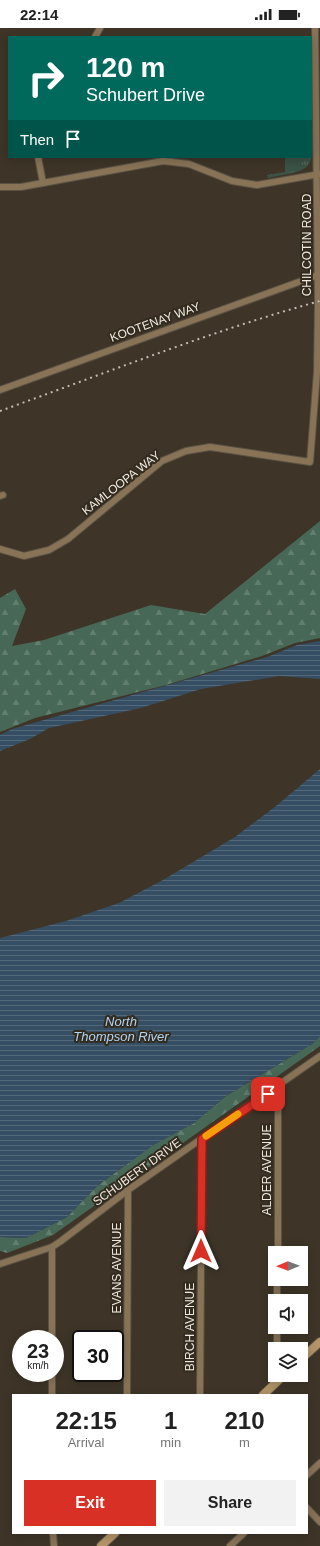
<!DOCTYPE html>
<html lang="en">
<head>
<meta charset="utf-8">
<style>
  :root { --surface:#fff; --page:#f2f2f2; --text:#222; --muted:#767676; --accent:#d93025 }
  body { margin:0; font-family:Arial,sans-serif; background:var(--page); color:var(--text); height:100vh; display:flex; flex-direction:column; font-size:15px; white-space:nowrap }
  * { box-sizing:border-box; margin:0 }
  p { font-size:13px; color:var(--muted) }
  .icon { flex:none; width:22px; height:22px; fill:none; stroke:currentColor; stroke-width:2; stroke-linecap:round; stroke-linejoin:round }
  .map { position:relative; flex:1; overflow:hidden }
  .panel { position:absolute; left:12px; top:1366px; width:296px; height:140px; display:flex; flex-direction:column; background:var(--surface); border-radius:0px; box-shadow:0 2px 10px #0003 }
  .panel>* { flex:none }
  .banner { position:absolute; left:8px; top:8px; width:304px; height:122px; border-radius:0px; box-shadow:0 2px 10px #0003; background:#00695c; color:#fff; overflow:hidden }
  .needle { width:26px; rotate:269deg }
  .buttons { position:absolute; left:268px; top:1218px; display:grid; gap:8px }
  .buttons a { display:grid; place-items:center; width:40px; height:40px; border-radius:0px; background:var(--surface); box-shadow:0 2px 10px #0003; font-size:20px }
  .speed { position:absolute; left:12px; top:1302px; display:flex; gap:8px; font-size:20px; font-weight:700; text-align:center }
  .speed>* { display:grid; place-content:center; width:52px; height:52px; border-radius:50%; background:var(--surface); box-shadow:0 2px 10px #0003; line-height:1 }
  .speed small { font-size:10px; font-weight:400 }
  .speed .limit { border:2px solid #111; border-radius:6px; background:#fff; color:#111 }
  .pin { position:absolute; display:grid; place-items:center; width:34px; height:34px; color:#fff; margin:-17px; border-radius:8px; box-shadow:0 2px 6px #0006 }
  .me { position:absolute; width:44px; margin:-22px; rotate:0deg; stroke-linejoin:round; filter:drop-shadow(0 0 3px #0008) }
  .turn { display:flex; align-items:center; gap:14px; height:84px; padding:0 12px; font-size:18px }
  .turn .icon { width:52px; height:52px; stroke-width:2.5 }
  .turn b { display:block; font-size:28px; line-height:34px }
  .then { display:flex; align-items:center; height:38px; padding:0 12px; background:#0003; gap:8px; font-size:15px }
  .eta { display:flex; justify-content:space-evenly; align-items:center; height:68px; text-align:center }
  .eta b { font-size:24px; font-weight:800; line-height:28px }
  .button { display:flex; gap:8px; margin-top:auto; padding:8px 12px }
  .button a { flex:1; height:46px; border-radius:0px; background:var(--accent); color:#fff; font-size:16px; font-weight:800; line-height:46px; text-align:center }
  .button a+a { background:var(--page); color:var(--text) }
  .status { display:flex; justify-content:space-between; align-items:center; height:28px; padding:0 20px; background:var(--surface); direction:ltr }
  .status svg { height:11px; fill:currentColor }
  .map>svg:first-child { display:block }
  .grass { fill:url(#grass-tufts) }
  .forest { fill:url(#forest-firs) }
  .water { fill:url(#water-rules) }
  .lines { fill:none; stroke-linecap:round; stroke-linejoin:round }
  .street-casing { stroke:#5a5246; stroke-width:8 }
  .secondary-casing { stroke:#5a5246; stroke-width:10 }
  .street { stroke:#887357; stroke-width:6 }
  .secondary { stroke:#b59467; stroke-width:8 }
  .rail { stroke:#c1bab1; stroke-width:2; stroke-dasharray:2 4; stroke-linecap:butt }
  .route-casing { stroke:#8d1f18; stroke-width:10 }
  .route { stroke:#d93025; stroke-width:7 }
  .slow { stroke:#f59e0b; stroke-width:7 }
  .labels { text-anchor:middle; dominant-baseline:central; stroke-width:4; stroke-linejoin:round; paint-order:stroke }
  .street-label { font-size:12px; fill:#efe9e1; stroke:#332b1e }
  .water-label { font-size:13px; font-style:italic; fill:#b1d5f7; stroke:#332b1e }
</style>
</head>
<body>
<div class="status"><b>22:14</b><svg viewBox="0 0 49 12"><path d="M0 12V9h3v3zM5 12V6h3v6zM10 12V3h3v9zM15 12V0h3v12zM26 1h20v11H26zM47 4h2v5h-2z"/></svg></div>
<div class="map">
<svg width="320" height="1518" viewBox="0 0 320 1518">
  <defs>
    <pattern id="grass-tufts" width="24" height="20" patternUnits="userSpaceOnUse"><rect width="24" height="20" fill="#3b5246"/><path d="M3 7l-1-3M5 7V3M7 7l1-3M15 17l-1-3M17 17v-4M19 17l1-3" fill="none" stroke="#586b60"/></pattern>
    <pattern id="forest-firs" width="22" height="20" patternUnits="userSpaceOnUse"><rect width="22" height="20" fill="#476857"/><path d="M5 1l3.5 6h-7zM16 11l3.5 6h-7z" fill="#627e6f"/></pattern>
    <pattern id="water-rules" width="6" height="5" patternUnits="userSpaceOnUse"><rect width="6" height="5" fill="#364e63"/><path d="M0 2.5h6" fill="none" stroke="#536879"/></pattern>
  </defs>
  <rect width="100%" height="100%" fill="#3e3528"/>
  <path class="grass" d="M311 100H314C313 146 310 141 268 150L267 147 285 144V129H311Z"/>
  <g class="forest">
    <path d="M320 493V610L295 615 262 628 166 657 35 690 0 704V570L15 561 26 581 12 618 44 612 151 577 205 586Z"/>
    <path d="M320 1008V1018L53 1207 7 1225 0 1223V1209L26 1210 67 1189 97 1158 153 1117 194 1095 226 1068 312 1016Z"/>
  </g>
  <g class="water">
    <path d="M320 613V651L279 648 201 661 141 680 49 700 30 711 0 723V707L12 701 267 629 297 617Z"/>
    <path d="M320 741V1008L312 1016 226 1068 194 1095 153 1117 97 1158 67 1189 26 1210 0 1209V910L66 893 119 875 163 852 235 809 276 778Z"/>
  </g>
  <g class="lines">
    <g class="street-casing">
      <g id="street">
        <path d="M95 9 100 0"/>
        <path d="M38 129 43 155"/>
        <path d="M0 159H21L163 133 189 136 232 153 257 157 320 146"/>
        <path d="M0 362 318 247"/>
        <path d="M0 468 3 467"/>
        <path d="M0 521 24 528 49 522 68 511 162 433 186 423 210 419 310 434 317 344 318 274 315 0"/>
        <path d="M52 1219V1311"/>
        <path d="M278 1225V1059"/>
        <path d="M0 1236 52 1219 61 1213 128 1162 320 1028"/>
        <path d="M277 1273V1251"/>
        <path d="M277 1321V1299"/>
        <path d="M52 1345V1367"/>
        <path d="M127 1367 128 1162"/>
        <path d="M200 1367 202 1111"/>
        <path d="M307 1447 320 1435"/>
        <path d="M307 1480 320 1494"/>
        <path d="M53 1505 54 1518"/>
        <path d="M230 1518 244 1505"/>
      </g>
    </g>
    <g class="secondary-casing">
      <g id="secondary">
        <path d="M301 1331 320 1314"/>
        <path d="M263 1367 284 1347"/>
        <path d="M101 1518 115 1505"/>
      </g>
    </g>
    <use href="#street" class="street"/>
    <use href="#secondary" class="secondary"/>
    <path class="rail" d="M0 383C106 345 211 303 320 273"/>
  </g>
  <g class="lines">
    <g class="route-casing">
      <path id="route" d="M201 1223 202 1111 268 1066"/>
    </g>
    <use href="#route" class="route"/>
    <path class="slow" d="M206 1108 238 1086"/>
  </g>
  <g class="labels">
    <g class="street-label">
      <text transform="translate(307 217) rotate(-90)">CHILCOTIN ROAD</text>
      <text transform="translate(155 294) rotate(-20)">KOOTENAY WAY</text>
      <text transform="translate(121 455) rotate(-38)">KAMLOOPA WAY</text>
      <text transform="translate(267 1142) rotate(-90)">ALDER AVENUE</text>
      <text transform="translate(137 1144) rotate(-36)">SCHUBERT DRIVE</text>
      <text transform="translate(117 1240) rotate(-90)">EVANS AVENUE</text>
      <text transform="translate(190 1299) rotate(-90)">BIRCH AVENUE</text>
    </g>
    <g class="water-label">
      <text x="121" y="993">North<tspan x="121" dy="15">Thompson River</tspan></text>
    </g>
  </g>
</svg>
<div class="buttons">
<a><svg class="needle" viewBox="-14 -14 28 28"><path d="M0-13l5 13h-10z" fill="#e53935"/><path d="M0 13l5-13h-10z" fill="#767676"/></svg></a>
<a><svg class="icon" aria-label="sound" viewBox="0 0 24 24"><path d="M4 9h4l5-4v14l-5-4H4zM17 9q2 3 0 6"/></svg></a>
<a><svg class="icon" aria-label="layers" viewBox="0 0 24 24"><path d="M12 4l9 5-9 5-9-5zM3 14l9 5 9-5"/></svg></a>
</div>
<div class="speed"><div>23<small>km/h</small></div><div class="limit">30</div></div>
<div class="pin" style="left:268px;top:1066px;background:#d93025"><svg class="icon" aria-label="arrive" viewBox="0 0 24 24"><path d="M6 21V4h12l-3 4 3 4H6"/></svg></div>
<svg class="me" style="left:201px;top:1223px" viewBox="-20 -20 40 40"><path d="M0-17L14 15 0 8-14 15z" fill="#d93025" stroke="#fff" stroke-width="4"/></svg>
<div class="banner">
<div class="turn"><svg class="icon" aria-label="right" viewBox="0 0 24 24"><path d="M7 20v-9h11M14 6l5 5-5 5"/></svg><div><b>120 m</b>Schubert Drive</div></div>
<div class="then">Then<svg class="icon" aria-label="arrive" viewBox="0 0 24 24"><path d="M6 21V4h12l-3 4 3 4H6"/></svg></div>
</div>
<section class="panel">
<div class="eta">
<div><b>22:15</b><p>Arrival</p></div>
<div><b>1</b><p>min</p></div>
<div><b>210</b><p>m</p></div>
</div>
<div class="button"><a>Exit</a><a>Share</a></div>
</section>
</div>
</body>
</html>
